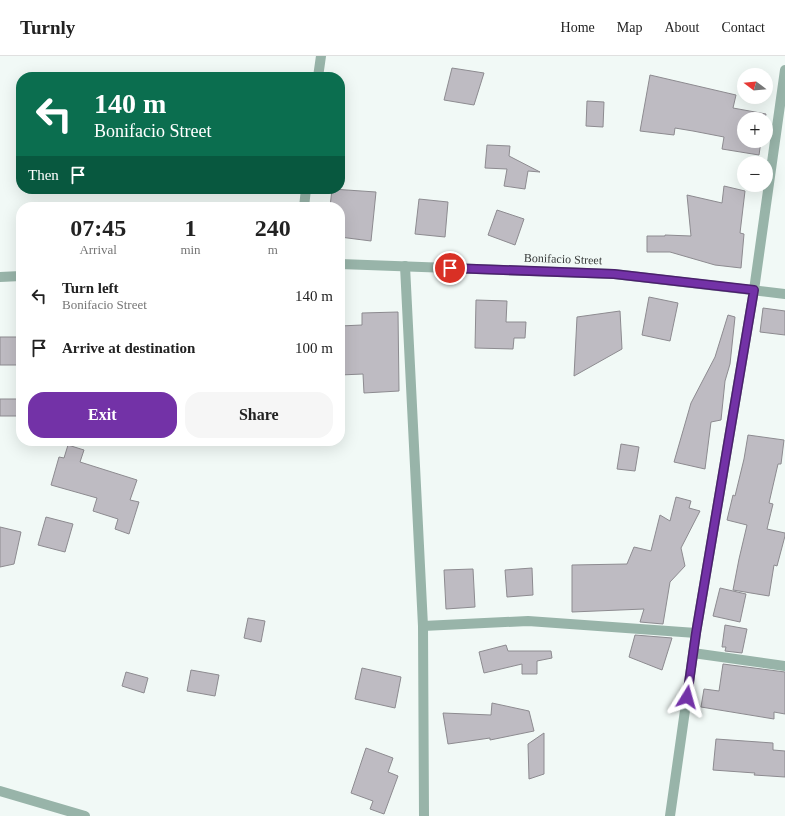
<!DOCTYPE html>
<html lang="en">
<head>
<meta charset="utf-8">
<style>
  :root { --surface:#fff; --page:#f6f6f6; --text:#222; --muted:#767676; --line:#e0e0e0; --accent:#7332a7 }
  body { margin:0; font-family:Georgia,serif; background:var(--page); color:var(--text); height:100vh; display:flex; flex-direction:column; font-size:15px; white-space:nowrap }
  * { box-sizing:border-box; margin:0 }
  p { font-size:13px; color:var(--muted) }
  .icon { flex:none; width:22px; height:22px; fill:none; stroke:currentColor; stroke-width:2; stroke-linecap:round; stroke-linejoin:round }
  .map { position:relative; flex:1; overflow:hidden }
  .details { position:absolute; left:16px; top:146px; width:329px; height:244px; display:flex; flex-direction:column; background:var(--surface); border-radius:16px; box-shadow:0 4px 16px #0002 }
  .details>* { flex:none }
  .hud { position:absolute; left:16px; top:16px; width:329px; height:122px; border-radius:16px; box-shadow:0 4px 16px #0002; background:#0b6e4f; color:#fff; overflow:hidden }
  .needle { width:26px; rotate:286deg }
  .controls { position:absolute; left:737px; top:12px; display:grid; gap:8px }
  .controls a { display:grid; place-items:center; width:36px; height:36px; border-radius:50%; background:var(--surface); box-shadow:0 4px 16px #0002; font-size:20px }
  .pin { position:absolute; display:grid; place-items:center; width:34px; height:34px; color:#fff; margin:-17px; border:2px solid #fff; border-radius:50%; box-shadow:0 1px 4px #0007 }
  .me { position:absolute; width:44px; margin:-22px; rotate:8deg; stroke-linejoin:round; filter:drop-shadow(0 0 3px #0008) }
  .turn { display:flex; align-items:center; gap:14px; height:84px; padding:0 12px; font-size:18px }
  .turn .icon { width:52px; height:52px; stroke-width:2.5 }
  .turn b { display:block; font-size:28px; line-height:34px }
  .then { display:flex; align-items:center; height:38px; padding:0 12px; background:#0003; gap:8px; font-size:15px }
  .eta { display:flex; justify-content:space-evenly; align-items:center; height:68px; text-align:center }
  .eta b { font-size:24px; font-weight:700; line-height:28px }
  .button { display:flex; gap:8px; margin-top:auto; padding:8px 12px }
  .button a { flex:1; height:46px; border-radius:16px; background:var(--accent); color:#fff; font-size:16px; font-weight:700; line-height:46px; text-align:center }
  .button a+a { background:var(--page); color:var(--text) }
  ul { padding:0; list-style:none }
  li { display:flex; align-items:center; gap:12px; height:52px; padding:0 12px }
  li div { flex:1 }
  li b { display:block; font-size:15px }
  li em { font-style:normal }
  header { display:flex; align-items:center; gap:24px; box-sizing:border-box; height:56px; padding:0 20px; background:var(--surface); border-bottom:1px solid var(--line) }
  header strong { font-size:19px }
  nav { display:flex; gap:22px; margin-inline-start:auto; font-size:14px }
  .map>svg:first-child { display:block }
  .building { fill:#bebbc2; stroke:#8d8b90 }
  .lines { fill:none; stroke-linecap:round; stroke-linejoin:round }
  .minor { stroke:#98b4a9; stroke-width:10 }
  .tertiary { stroke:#98b4a9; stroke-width:10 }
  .route-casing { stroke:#4b206d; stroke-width:10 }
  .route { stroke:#7332a7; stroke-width:7 }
  .labels { text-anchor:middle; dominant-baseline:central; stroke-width:4; stroke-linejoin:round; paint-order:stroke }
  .street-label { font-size:12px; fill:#363938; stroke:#f1f9f6 }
</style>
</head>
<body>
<header>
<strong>Turnly</strong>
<nav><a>Home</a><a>Map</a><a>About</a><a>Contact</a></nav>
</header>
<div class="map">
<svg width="785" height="760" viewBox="0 0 785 760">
  <rect width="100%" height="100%" fill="#f1f9f6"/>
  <g class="building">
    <path d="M452 12 484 17 474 49 444 44Z"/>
    <path d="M650 19 736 39 733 52 766 58 765 63H744V85H761L759 99 722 93 724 81 693 75 675 72 674 79 640 75Z"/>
    <path d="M587 45 604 46 603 71 586 70Z"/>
    <path d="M487 89 510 90 509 100 540 116 528 115 525 133 504 130 507 113 485 112Z"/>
    <path d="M724 130 745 135 740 177 744 178 741 212 715 209 670 196H647V180H665V179L691 180 687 139 722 147Z"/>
    <path d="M332 133 376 136 371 185 340 181V151H330Z"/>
    <path d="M419 143 448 146 445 181 415 178Z"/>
    <path d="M497 154 524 163 515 189 488 179Z"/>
    <path d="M649 241 678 247 670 285 642 279Z"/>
    <path d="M476 244 507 245 506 266H526L525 282H514L513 293 475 292Z"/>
    <path d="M763 252 785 255V279L760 276Z"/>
    <path d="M620 255 622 293 574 320 577 261Z"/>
    <path d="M398 256 399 335 364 337 363 318 340 319V270L362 269V257Z"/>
    <path d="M728 259 735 261 730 308 725 325 721 364 711 366 705 413 674 406 691 347 715 301Z"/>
    <rect x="0" y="281" width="21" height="28"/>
    <rect x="0" y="343" width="20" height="17"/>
    <path d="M748 379 784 384 781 408H778L769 447 773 448 767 473 785 477V480L777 510 774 509 769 540 733 534 739 503 747 469 727 464 733 439 735 440 744 403Z"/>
    <path d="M621 388 639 391 635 415 617 413Z"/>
    <path d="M68 389 84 394 80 406 137 424 130 444 139 446 129 478 115 473 118 463 93 455 97 442 51 429 59 401 64 402Z"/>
    <path d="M676 441 691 445 689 452 700 455 681 492 685 510 670 526 663 568 640 566 644 553 572 556V509L627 508 634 491 651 495 660 459 670 465Z"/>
    <path d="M46 461 73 468 65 496 38 489Z"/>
    <path d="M0 471 21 476 14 508 0 511Z"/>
    <path d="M532 512 533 539 507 541 505 514Z"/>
    <path d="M473 513 475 551 446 553 444 514Z"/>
    <path d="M720 532 746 538 740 566 713 560Z"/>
    <path d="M248 562 265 565 261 586 244 582Z"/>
    <path d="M725 569 747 573 742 597 725 595 726 591H722Z"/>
    <path d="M635 579 672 582 662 614 629 601Z"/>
    <path d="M506 589 508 595H551L552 602 537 605V618H522V608L484 617 479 596Z"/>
    <path d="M723 608 785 616V658L774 656V663L701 651 704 633 719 635Z"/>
    <path d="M362 612 401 621 395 652 355 643Z"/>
    <path d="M191 614 219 619 215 640 187 635Z"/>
    <path d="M126 616 148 622 144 637 122 630Z"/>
    <path d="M492 647 529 655 534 675 490 684V682L448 688 443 657 491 659Z"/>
    <path d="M544 677V718L529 723 528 688Z"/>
    <path d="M716 683 773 687V694L785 695V721L754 719 755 717 713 714Z"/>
    <path d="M366 692 393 702 388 716 398 720 384 758 370 753 373 745 351 737Z"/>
  </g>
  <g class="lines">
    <g class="minor">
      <path d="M318 21 321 0"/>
      <path d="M304 151 306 133"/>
      <path d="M340 208 614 218 785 238"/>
      <path d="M405 210 423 570 424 760"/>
      <path d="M0 221 21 220"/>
      <path d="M423 570 528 565 696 577"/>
      <path d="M693 597 785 610"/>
      <path d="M670 760 696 577 754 234 785 14"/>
    </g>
    <path class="tertiary" d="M0 735 85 760"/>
  </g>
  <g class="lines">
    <g class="route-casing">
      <path id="route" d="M450 212 614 218 754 234 696 577 687 641"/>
    </g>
    <use href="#route" class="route"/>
  </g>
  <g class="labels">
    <g class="street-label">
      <text transform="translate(563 203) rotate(2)">Bonifacio Street</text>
    </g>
  </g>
</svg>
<div class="controls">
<a><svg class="needle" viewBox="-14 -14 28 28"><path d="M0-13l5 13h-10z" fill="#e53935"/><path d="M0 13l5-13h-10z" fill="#767676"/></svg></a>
<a>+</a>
<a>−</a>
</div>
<div class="pin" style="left:450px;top:212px;background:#d93025"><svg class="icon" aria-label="arrive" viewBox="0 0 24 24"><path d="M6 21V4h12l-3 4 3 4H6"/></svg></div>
<svg class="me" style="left:687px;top:641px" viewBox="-20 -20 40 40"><path d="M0-17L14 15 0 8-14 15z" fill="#7332a7" stroke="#fff" stroke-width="4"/></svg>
<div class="hud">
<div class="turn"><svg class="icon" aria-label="left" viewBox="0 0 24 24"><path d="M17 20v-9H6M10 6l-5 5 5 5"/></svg><div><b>140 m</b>Bonifacio Street</div></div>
<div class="then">Then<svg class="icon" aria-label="arrive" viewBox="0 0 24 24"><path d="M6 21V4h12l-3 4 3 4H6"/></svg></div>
</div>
<section class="details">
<div class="eta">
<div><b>07:45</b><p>Arrival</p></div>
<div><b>1</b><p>min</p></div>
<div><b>240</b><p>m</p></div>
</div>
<ul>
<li><svg class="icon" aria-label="left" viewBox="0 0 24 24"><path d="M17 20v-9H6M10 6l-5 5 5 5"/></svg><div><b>Turn left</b><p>Bonifacio Street</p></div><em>140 m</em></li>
<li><svg class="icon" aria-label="arrive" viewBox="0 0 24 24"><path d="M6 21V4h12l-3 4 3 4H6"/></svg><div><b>Arrive at destination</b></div><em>100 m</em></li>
</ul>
<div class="button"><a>Exit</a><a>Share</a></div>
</section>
</div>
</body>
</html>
